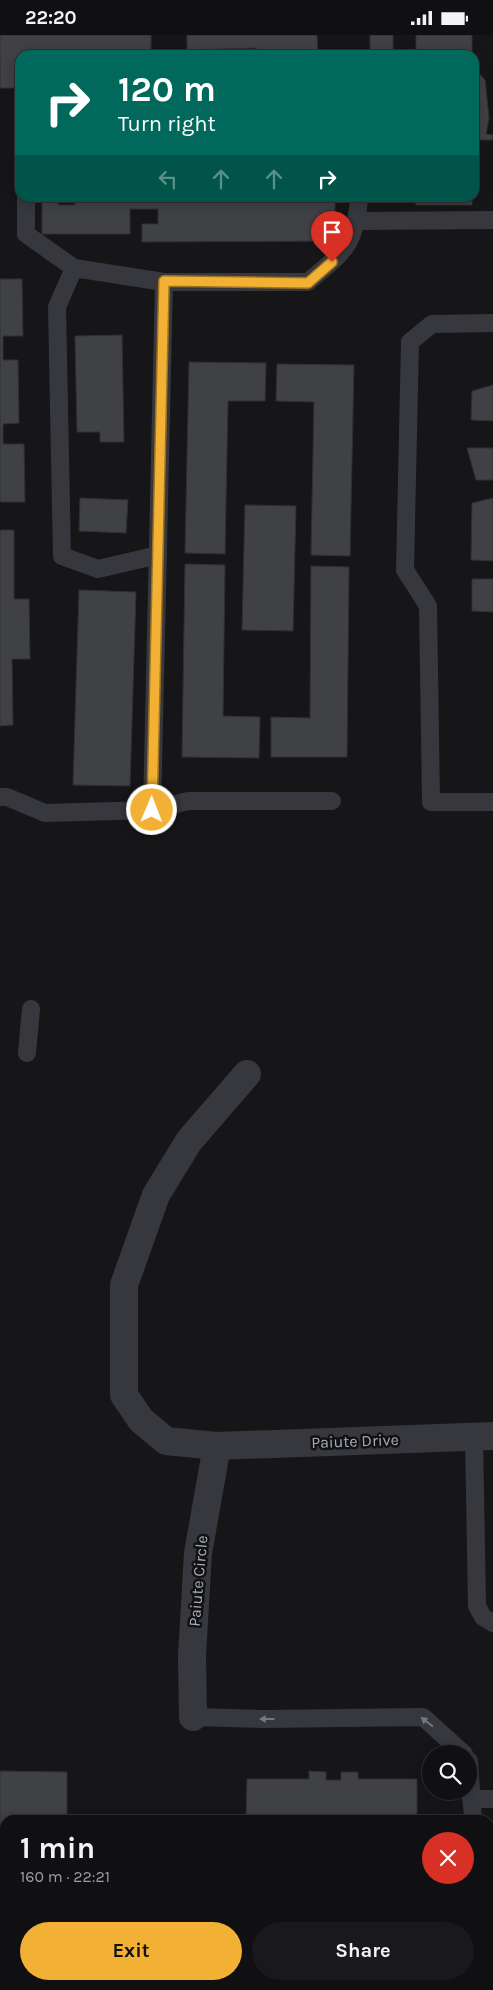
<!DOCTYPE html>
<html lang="en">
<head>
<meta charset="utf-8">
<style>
  :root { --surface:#101012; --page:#19191b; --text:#f1f3f6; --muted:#9c9d9f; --line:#303032; --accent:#f2b134 }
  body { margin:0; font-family:Karla,sans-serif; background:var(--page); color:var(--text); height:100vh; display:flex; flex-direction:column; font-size:19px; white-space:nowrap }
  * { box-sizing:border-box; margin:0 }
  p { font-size:16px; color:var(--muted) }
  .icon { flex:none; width:28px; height:28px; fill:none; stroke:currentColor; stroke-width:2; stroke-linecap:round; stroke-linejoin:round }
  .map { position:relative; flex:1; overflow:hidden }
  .drawer { position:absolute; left:0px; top:1780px; width:494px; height:175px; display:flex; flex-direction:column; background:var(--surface); border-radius:15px 15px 0 0; box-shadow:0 2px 12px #0003,0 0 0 1px var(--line) }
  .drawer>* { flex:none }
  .banner { position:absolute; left:15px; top:15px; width:464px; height:152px; border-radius:15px; box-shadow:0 2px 12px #0003,0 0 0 1px var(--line); background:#00695c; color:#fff; overflow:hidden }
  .tools { position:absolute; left:422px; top:1710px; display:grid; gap:10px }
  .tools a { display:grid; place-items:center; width:55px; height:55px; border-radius:50%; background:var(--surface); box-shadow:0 2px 12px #0003,0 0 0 1px var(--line); font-size:25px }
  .pin { position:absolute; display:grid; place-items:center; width:42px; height:42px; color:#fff; margin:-51px -21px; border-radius:50% 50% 50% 0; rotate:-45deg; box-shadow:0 0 5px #0007 }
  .pin .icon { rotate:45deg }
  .me { position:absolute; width:55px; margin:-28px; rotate:1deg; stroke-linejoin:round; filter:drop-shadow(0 0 4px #0008) }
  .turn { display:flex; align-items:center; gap:18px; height:105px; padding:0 20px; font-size:22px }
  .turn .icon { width:65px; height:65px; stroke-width:2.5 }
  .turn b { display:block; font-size:35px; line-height:42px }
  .lanes { display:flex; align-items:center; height:48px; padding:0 20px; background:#0003; justify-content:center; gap:25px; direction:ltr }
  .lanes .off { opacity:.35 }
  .round { display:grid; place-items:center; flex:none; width:52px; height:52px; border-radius:26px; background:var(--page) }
  .summary { display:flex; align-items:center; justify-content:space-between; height:85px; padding:0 20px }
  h1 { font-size:30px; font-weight:700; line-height:38px }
  .action { display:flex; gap:10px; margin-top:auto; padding:10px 20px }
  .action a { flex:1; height:58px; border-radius:30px; background:var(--accent); color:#111; font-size:20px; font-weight:700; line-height:58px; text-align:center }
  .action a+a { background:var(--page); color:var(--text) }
  .status { display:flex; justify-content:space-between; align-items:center; height:35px; padding:0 25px; background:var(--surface); direction:ltr }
  .status svg { height:14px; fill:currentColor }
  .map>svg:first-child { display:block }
  .building { fill:#404145; stroke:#303034 }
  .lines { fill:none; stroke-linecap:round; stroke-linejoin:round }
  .service { stroke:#37383d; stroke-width:18 }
  .minor { stroke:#37383d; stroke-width:28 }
  .oneway { fill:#757881 }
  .route-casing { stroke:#9d7322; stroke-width:12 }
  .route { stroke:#f2b134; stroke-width:9 }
  .labels { text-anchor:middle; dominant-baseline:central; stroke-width:5; stroke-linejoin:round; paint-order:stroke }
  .street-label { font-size:16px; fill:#a8adb8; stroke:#111113 }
</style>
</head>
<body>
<div class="status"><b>22:20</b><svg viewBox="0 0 49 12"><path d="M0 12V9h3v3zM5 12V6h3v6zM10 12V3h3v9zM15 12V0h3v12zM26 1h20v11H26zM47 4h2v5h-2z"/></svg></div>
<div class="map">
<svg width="493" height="1955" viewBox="0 0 493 1955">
  <rect width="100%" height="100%" fill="#161618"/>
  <g class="building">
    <path d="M0 0H151V20H20V53H0Z"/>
    <path d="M187 0H317L318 20H256V13L187 15Z"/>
    <rect x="370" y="0" width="23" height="18"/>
    <rect x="416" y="0" width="56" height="20"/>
    <path d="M474 37H478L485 45 489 83 486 99 493 100 492 105H476L474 139Z"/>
    <path d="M42 162H58V170H75V162H335V206L142 207V189H158V174H130V199H42Z"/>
    <rect x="416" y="162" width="56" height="8"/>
    <path d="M0 244H22L23 301H3V325H18L19 388 3 389V409H24L25 467H0Z"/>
    <path d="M122 300 124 407H100V397H77L75 301Z"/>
    <path d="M189 327 266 328 265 366H228L225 519 185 518Z"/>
    <path d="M277 329 354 330 350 521 311 520 314 367 276 366Z"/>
    <path d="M493 350V386L471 385 472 356Z"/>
    <path d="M467 413H493V445H476Z"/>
    <path d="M80 463 128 465 126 498 79 496Z"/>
    <path d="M493 463V526L471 525 472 468Z"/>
    <path d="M245 470 296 471 293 596 242 595Z"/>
    <path d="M0 495H14V564H29L30 624H12L13 690 0 691Z"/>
    <path d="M185 529 225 530 223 681 260 682 259 723 182 722Z"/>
    <path d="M311 531 349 532 347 722H271V682L310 683Z"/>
    <path d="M472 544H493V577L472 576Z"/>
    <path d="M79 555 136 557 130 751 73 750Z"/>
    <path d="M0 1736 67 1737V1785H5V1867H0Z"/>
    <path d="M309 1736 326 1737V1745H341V1737H358V1744H417V1785H246L247 1744H309Z"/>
  </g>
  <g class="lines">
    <g class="service">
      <path d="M26 162V199L74 233 164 247H308C342 218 356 211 359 162"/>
      <path d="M357 186 493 185"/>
      <path d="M74 233 57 272 62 521 98 534 158 520"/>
      <path d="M493 288 432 289 410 307 405 535 428 571 431 767H493"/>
      <path d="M0 762H7L45 778 152 775 188 766H332"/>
      <path d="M152 775 164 247"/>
      <path d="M27 1018 31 974"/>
      <path d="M474 1401 477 1571 483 1582 493 1588"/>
      <path d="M193 1682 263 1684 423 1682 464 1719"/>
      <path d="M469 1726 473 1785"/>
      <path d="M471 1764H493"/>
      <path d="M489 1916 493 1908"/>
      <path d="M437 1955 439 1950"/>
      <path d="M463 1955 468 1950"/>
    </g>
    <g class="minor">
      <path d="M247 1039 189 1106 156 1160 124 1250V1360L141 1385 166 1406 217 1411 493 1401"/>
      <path d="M193 1682 192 1621 198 1518 217 1411"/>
    </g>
  </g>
  <defs><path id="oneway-solid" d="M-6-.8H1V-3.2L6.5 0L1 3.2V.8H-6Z" transform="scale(1.25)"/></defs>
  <g class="oneway">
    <use href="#oneway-solid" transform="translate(267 1684) rotate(180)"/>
    <use href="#oneway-solid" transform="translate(427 1687) rotate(-143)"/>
  </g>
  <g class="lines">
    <g class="route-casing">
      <path id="route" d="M152 775 164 246 308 248 332 227"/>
    </g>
    <use href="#route" class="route"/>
  </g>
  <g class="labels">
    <g class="street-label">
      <text transform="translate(355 1406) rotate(-2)">Paiute Drive</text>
      <text transform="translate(198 1546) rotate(-85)">Paiute Circle</text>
    </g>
  </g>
</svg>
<div class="tools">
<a><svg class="icon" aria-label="search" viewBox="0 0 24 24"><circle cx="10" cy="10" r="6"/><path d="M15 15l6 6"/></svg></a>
</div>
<div class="pin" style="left:332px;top:227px;background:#d93025"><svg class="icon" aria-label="arrive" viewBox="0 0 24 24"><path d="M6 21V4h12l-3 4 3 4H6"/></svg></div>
<svg class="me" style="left:152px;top:775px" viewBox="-20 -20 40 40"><circle r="17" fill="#f2b134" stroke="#fff" stroke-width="3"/><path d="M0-11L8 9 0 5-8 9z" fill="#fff"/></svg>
<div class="banner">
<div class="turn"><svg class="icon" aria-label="right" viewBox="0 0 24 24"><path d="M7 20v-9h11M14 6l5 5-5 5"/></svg><div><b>120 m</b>Turn right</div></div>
<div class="lanes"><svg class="icon off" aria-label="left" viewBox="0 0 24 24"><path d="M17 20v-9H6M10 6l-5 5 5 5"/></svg><svg class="icon off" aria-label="ahead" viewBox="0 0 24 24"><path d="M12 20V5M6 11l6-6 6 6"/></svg><svg class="icon off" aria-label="ahead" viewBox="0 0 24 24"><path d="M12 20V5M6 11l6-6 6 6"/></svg><svg class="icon" aria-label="right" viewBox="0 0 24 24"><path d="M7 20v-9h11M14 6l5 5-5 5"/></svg></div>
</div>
<section class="drawer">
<div class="summary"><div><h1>1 min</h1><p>160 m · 22:21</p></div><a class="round" style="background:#d93025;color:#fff"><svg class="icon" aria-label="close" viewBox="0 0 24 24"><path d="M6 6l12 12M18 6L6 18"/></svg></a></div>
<div class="action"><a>Exit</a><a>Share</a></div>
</section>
</div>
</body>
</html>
